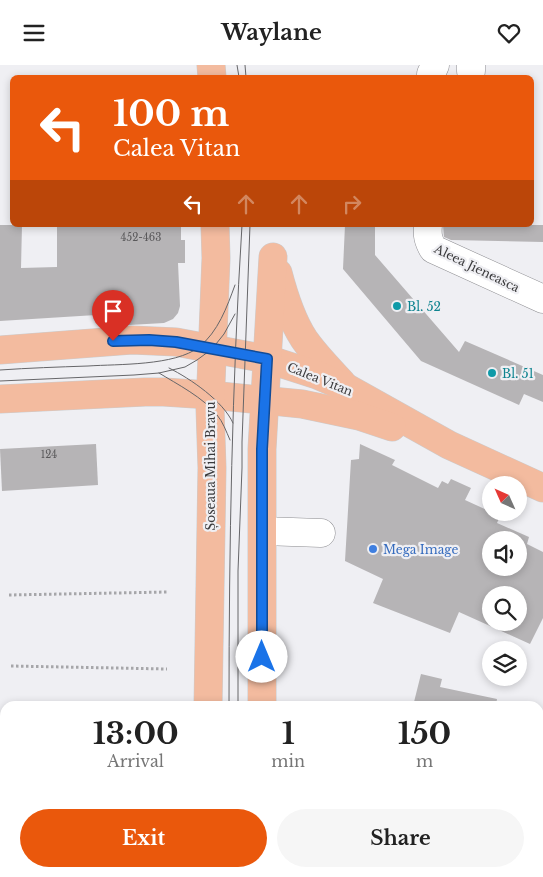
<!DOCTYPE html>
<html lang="en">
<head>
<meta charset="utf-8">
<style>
  :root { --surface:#fff; --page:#f6f6f6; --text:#222; --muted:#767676; --accent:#ea580c }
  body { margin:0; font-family:"Libre Baskerville",serif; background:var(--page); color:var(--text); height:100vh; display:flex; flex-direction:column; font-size:19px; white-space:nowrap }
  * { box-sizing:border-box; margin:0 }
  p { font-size:16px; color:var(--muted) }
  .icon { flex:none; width:28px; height:28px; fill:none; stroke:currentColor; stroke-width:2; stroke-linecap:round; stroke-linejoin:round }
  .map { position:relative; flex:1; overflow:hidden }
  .drawer { position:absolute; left:0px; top:636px; width:544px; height:176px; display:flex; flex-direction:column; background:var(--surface); border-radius:15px 15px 0 0; box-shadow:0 2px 8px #0003 }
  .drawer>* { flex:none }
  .banner { position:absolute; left:10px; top:10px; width:524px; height:152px; border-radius:8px; box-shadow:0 2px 8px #0003; background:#ea580c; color:#fff; overflow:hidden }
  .needle { width:32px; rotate:315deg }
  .tools { position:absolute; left:482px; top:411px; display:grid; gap:10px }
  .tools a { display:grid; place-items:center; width:45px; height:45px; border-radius:50%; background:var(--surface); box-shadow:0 2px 8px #0003; font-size:25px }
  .pin { position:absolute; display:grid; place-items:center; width:42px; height:42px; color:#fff; margin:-51px -21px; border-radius:50% 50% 50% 0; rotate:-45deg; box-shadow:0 0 5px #0007 }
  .pin .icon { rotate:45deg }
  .me { position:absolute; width:55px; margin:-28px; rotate:0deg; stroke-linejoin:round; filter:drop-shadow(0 0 4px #0008) }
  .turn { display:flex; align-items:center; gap:18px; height:105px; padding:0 20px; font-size:22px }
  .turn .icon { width:65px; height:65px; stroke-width:2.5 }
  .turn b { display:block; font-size:35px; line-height:42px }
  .lanes { display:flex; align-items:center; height:48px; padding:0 20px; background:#0003; justify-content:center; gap:25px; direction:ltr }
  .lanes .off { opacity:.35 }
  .eta { display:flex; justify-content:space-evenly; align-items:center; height:85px; text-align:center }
  .eta b { font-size:30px; font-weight:800; line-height:35px }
  .cta { display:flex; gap:10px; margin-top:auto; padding:10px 20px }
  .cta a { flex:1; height:58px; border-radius:30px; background:var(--accent); color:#fff; font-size:20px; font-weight:800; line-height:58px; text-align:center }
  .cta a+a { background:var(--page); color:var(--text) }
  header { display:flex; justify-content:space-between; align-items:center; height:65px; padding:0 20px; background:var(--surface); font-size:22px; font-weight:800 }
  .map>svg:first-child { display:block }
  .building { fill:#b6b4b6; fill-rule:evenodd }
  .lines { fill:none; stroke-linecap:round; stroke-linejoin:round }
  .minor-casing { stroke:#8c8c90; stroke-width:29 }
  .major-casing { stroke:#cccccd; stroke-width:29 }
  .path { stroke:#a6a6a9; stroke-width:3; stroke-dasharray:2.5 2.5; stroke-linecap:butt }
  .minor { stroke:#fff; stroke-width:28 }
  .major { stroke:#f3bb9f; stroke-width:28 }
  .tram { stroke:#666669; stroke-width:1 }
  .route-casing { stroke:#114b97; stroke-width:12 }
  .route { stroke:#1a73e8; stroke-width:9 }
  .culture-dot { fill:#0f9aa8; stroke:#efeff3; stroke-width:2 }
  .shop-dot { fill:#3f7fe0; stroke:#efeff3; stroke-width:2 }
  .labels { text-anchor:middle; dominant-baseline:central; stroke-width:4.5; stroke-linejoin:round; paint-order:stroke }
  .number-label { font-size:10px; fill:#5a595b }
  .street-label { font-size:12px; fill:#3b3b3d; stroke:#efeff3 }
  .culture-label { font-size:12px; fill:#0d838f; stroke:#efeff3; text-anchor:start }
  .shop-label { font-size:12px; fill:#366cbe; stroke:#efeff3; text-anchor:start }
</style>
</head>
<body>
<header><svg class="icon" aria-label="menu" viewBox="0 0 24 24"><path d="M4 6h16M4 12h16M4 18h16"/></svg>Waylane<svg class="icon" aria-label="heart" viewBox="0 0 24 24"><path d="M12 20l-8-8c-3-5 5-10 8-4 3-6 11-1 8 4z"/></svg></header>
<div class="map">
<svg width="543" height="812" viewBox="0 0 543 812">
  <rect width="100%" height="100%" fill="#efeff3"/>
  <g class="building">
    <path d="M0 160H22L21 203 57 202V160H181V175H185V198H178L180 241 178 248 173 254 164 258 112 261V249L0 256Z"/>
    <path d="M345 160H375V190L459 287 465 276 543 310V337L524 329 519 340 421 296 343 204Z"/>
    <path d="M443 160H543V177L451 175 444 172Z"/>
    <path d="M96 379 98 420 2 426 0 384Z"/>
    <path d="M360 379 395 395 392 400 438 423 442 416 448 419 451 414 471 423 465 435 500 451 497 458 529 472 527 479 543 487V553L530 579 459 547 450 568 373 538 383 514 345 496 351 395 359 394ZM491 475H519V502H491ZM491 530H519V558H491Z"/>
    <path d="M421 609 442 614 440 622 497 634 496 641H413Z"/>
  </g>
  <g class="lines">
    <g class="minor-casing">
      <g id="minor">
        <path d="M471 6V0"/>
        <path d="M431 12V9L435 0"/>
        <path d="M428 160C427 170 428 175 433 184L543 234"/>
        <path d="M263 466 321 468"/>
        <path d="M539 702H543"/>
      </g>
    </g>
    <g class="major-casing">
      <g id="major">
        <path d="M211 0 212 12"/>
        <path d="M278 208C284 231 291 254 304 274 315 290 329 304 342 318"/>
        <path d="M0 285 132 275 176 277 245 290 267 294 317 310 347 323 449 380 543 423"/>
        <path d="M0 334 145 327H164L210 330 302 339 359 351 392 362"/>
        <path d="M208 641 212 403 210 343 216 193 215 160"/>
        <path d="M262 641V384L273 192"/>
        <path d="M204 812V808"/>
        <path d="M258 812V808"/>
      </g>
    </g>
    <g class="path">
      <path d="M9 530 168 527"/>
      <path d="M11 601 167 604"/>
    </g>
    <use href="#minor" class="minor"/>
    <use href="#major" class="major"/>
    <g class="tram">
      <path d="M237 0 239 12"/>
      <path d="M245 0 246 12"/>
      <path d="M169 303C191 314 223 336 233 358"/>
      <path d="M0 305C29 303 58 302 88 301 118 299 175 301 199 282 218 267 227 242 235 220"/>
      <path d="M159 308C177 319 204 333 217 350 223 357 226 366 230 375"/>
      <path d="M0 316 134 310 159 308 185 302 197 295 212 284 224 269 235 249"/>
      <path d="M229 641C229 481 232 320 242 160"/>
      <path d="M238 641V506L242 403V377L250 160"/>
      <path d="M224 812 225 808"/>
      <path d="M234 812V808"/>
    </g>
  </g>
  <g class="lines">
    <g class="route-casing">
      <path id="route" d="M113 276 149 275 176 277 267 294 262 384V592"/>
    </g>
    <use href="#route" class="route"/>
  </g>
  <g class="culture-dot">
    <circle cx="397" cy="241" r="5"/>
    <circle cx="492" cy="308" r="5"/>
  </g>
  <circle class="shop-dot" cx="373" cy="484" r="5"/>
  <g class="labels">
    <g class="number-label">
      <text x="141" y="172">452-463</text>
      <text x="49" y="389">124</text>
    </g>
    <g class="street-label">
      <text transform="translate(477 203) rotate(26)">Aleea Jieneasca</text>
      <text transform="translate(320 314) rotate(22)">Calea Vitan</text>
      <text transform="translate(210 401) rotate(-90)">Șoseaua Mihai Bravu</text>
    </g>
    <g class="culture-label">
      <text x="407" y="241">Bl. 52</text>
      <text x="502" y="308">Bl. 51</text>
    </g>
    <g class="shop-label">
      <text x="383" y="484">Mega Image</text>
    </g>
  </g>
</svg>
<div class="tools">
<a><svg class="needle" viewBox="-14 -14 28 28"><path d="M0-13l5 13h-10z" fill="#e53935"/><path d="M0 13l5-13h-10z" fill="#767676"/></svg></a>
<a><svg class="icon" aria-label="sound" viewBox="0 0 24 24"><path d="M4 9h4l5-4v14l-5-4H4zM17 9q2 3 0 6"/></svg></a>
<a><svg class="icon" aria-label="search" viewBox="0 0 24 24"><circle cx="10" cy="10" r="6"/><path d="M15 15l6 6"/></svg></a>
<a><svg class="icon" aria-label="layers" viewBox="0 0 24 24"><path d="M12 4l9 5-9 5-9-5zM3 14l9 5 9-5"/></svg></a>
</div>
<div class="pin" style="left:113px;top:276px;background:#d93025"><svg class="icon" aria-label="arrive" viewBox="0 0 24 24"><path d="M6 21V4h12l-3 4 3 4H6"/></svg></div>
<svg class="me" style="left:262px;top:592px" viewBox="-20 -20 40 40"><circle r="19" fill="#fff"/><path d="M0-13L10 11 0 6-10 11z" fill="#1a73e8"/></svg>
<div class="banner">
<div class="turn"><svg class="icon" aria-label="left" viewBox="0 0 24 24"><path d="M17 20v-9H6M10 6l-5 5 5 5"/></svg><div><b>100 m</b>Calea Vitan</div></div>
<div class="lanes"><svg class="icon" aria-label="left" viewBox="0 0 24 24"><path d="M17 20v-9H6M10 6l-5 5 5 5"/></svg><svg class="icon off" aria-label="ahead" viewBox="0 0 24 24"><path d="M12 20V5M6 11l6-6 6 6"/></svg><svg class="icon off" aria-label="ahead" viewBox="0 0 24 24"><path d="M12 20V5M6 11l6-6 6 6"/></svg><svg class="icon off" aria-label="right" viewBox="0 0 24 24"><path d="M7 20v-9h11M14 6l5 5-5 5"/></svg></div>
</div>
<section class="drawer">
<div class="eta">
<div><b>13:00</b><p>Arrival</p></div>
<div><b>1</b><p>min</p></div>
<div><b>150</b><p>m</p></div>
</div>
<div class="cta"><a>Exit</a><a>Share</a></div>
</section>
</div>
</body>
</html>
